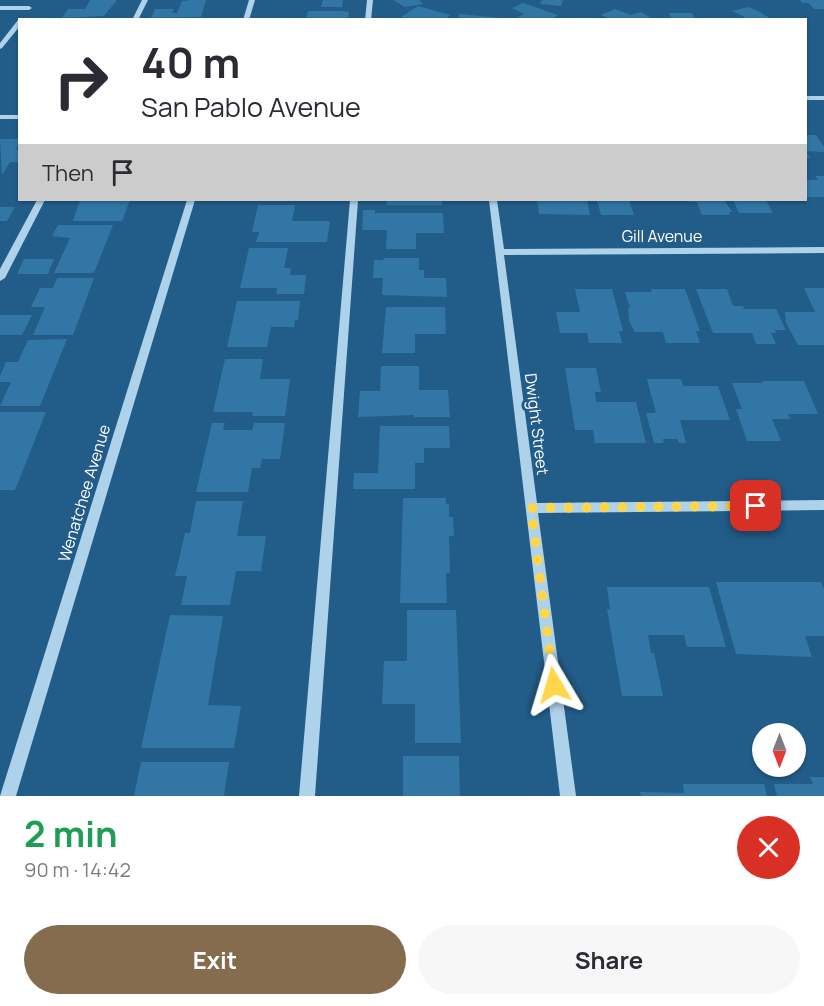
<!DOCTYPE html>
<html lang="en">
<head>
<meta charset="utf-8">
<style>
  :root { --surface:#fff; --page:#f7f7f7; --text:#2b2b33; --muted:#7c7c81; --accent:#866c4e }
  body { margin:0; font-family:Manrope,sans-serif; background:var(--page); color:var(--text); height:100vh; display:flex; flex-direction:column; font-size:22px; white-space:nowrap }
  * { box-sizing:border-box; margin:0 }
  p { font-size:20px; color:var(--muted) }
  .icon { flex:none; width:33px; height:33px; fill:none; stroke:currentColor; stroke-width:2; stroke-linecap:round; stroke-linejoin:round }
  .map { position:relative; height:796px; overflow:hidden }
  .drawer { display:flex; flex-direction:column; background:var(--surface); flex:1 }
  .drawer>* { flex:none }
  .top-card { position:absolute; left:18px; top:18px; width:789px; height:183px; border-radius:0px; box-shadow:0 2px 4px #0004; background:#fff; color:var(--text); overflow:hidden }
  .needle { width:39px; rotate:180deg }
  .fabs { position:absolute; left:752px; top:723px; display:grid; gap:12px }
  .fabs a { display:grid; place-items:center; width:54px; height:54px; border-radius:50%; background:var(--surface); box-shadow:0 2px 4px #0004; font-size:30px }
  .pin { position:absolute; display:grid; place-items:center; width:51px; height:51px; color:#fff; margin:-26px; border-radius:12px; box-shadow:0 3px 9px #0006 }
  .me { position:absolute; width:66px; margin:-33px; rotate:353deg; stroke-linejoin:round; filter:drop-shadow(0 0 4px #0008) }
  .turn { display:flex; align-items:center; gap:21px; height:126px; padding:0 24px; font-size:27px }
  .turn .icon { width:78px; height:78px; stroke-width:2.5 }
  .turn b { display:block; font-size:42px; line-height:51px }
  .then { display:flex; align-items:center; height:57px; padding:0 24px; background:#0003; gap:12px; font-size:22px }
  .round { display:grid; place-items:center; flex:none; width:63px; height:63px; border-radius:32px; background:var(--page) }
  .overview { display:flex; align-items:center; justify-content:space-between; height:102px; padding:0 24px }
  h1 { font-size:36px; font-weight:700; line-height:45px; color:#1e9e55 }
  .action { display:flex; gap:12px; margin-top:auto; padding:12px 24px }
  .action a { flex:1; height:69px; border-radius:36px; background:var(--accent); color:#fff; font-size:24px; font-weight:700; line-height:69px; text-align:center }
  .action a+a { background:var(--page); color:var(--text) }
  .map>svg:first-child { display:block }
  .building { fill:#3276a6 }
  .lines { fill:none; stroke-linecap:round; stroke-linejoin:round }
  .minor { fill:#aed2ea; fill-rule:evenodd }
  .route { stroke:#ffd54a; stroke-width:10; stroke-dasharray:0 18 }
  .labels { text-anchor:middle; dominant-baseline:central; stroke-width:6; stroke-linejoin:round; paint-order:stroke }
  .street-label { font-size:16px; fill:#fff; stroke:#225d89 }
</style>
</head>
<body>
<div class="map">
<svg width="824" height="796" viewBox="0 0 824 796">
  <rect width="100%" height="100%" fill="#225d89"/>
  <g class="building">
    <path d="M90 0H117L104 16 62 18 68 9H85Z"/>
    <path d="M191 0H206L201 17 151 18 155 9H174L172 13H177L182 1Z"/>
    <path d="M323 0H343L342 7H321Z"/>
    <path d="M393 0H419L423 4 405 7Z"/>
    <path d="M542 0H563L561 6 540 4Z"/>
    <path d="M800 0H824V9H814L809 3H802Z"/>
    <path d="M523 3 558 15 554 17 561 20H513L524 14 512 8Z"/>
    <path d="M418 6 450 15 445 20H403L404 18 401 17Z"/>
    <path d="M748 7 758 11 773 20H737L745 17 732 11Z"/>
    <path d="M615 9 631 15 641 12 654 20H613L601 15Z"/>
    <path d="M308 11H342L349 12 348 20H306Z"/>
    <path d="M669 13H692L696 20H672Z"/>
    <path d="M459 14 502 18V20H458Z"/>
    <path d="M806 135H816L824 147V152L806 151 810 158H806Z"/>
    <path d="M0 139H20L16 150H20V162H10L2 175Z"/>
    <path d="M815 176H824V197H806V180H818Z"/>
    <path d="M80 200H130L122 221H73Z"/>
    <path d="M387 200H442V205H386Z"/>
    <path d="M537 200H587L590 215 539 214Z"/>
    <path d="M597 200H629L634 215H601Z"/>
    <path d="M688 200H724L732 212H729L730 215H702L697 202H689Z"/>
    <path d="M733 200H766L773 213H739Z"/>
    <path d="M258 205H295L292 221H330L327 242H256L259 232H252Z"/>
    <path d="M0 207H15L7 221H0Z"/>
    <path d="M363 210H375V213H443L444 233H416V249H386L387 230H362Z"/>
    <path d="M58 225H113L94 273H54L70 238 52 236Z"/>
    <path d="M249 248H288L284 268H291L290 275H306L304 294H276L277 288H240Z"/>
    <path d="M384 258H419V270H424V278H446L447 297 382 295 383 278H373L374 260H383Z"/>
    <path d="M24 259H54L48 274H17Z"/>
    <path d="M57 278H94L73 335H33L45 307H31L40 288H53Z"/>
    <path d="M804 288H824V345H798L786 323 785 312H815Z"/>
    <path d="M575 289H612L623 331H619L622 343H589L587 333H560L556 312H580Z"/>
    <path d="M651 289H685L700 331H696L700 343H666L663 332H635L629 321 628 308H630L625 292H652Z"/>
    <path d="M696 289H727L733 306H743L744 309H776L786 330H775L776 333H771L776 344H756L752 333H713Z"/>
    <path d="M237 301H300L298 320H295L294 327H271L267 347H227Z"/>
    <path d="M386 307H445L446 334H415V353H382Z"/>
    <path d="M0 315H32L22 335H0Z"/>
    <path d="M67 339 40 406H0L11 382H0V376L6 362H18L28 340Z"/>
    <path d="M225 359H263L260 379H290L285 416H252L253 412H213Z"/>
    <path d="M381 366H419V390H448L450 417H414V415L358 417 360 391H380Z"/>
    <path d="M565 368H596L601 392H595L596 402H636L646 443H595L593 430H575Z"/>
    <path d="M647 379H681L683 386H718L730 420H680L686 443H679L677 439H663L664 443H654L646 413H656Z"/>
    <path d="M762 381H804L818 414H788L790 419H772L781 441H747L736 409H742L732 383H763Z"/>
    <path d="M0 412H46L15 490H0Z"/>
    <path d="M212 423H225L223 430H252L254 423H285L280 459H262L260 468H252L248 492H196Z"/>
    <path d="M380 426H449L450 448H424V463H415V489H353L354 473H378Z"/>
    <path d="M403 498H446V504H449V517H453L454 536H449L450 573H446L447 603H400Z"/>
    <path d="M196 501H243L237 536H266L261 571H236L230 605H181L187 576H175L185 533H190Z"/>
    <path d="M716 582H821L824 589V636H805L812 657 736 654Z"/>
    <path d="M607 587H709L726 647H687L684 635H648L651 653H654L663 696H622L607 609H610Z"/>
    <path d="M407 610H456L461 743H415V704H382L384 661H407Z"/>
    <path d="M170 615 223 616 208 705 241 706 234 748H141Z"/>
    <path d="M403 756H459L460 796H403Z"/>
    <path d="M141 762H229L224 796H134Z"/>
    <path d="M810 777H824V796H777L774 784H813Z"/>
    <path d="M683 784H764L767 796H641L640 792 684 793Z"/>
  </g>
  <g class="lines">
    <g class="minor">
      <path d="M142 0H148L138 20H132Z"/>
      <path d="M249 0H255L249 20H243Z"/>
      <path d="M367 0H373L371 20H365Z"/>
      <path d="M0 6H29L32 8 29 10H0Z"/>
      <path d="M20 19 21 20H20V26L2 48 0 49V43L18 20Z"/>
      <rect x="806" y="96" width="18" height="4"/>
      <rect x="0" y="115" width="20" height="4"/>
      <path d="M37 200H45L5 278 0 281V269Z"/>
      <path d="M187 200H195L16 796H0Z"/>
      <path d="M350 200H358L315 796H299Z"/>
      <path d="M489 200H497L504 249 824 247V253L504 255 537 503 824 500V510L538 513 576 796H560Z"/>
    </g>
  </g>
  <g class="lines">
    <path class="route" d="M554 685 531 508 756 506"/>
  </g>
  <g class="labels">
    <g class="street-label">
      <text x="662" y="236">Gill Avenue</text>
      <text transform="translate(537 424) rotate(83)">Dwight Street</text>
      <text transform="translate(84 493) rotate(-73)">Wenatchee Avenue</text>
    </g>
  </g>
</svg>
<div class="fabs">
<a><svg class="needle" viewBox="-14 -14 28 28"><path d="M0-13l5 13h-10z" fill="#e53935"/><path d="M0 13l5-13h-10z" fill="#7c7c81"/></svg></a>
</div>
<div class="pin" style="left:756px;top:506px;background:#d93025"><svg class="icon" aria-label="arrive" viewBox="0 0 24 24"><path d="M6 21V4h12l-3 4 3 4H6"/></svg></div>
<svg class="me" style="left:554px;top:685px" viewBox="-20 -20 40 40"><path d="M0-17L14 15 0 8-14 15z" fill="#ffd54a" stroke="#fff" stroke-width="4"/></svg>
<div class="top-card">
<div class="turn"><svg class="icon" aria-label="right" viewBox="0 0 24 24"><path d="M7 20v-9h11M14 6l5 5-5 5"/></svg><div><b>40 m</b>San Pablo Avenue</div></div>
<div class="then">Then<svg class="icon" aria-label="arrive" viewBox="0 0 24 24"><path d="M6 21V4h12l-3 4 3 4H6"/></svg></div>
</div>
</div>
<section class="drawer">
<div class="overview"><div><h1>2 min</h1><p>90 m · 14:42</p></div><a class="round" style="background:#d93025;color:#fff"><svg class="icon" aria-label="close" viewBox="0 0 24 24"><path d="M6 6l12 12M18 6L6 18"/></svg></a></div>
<div class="action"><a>Exit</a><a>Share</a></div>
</section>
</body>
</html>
